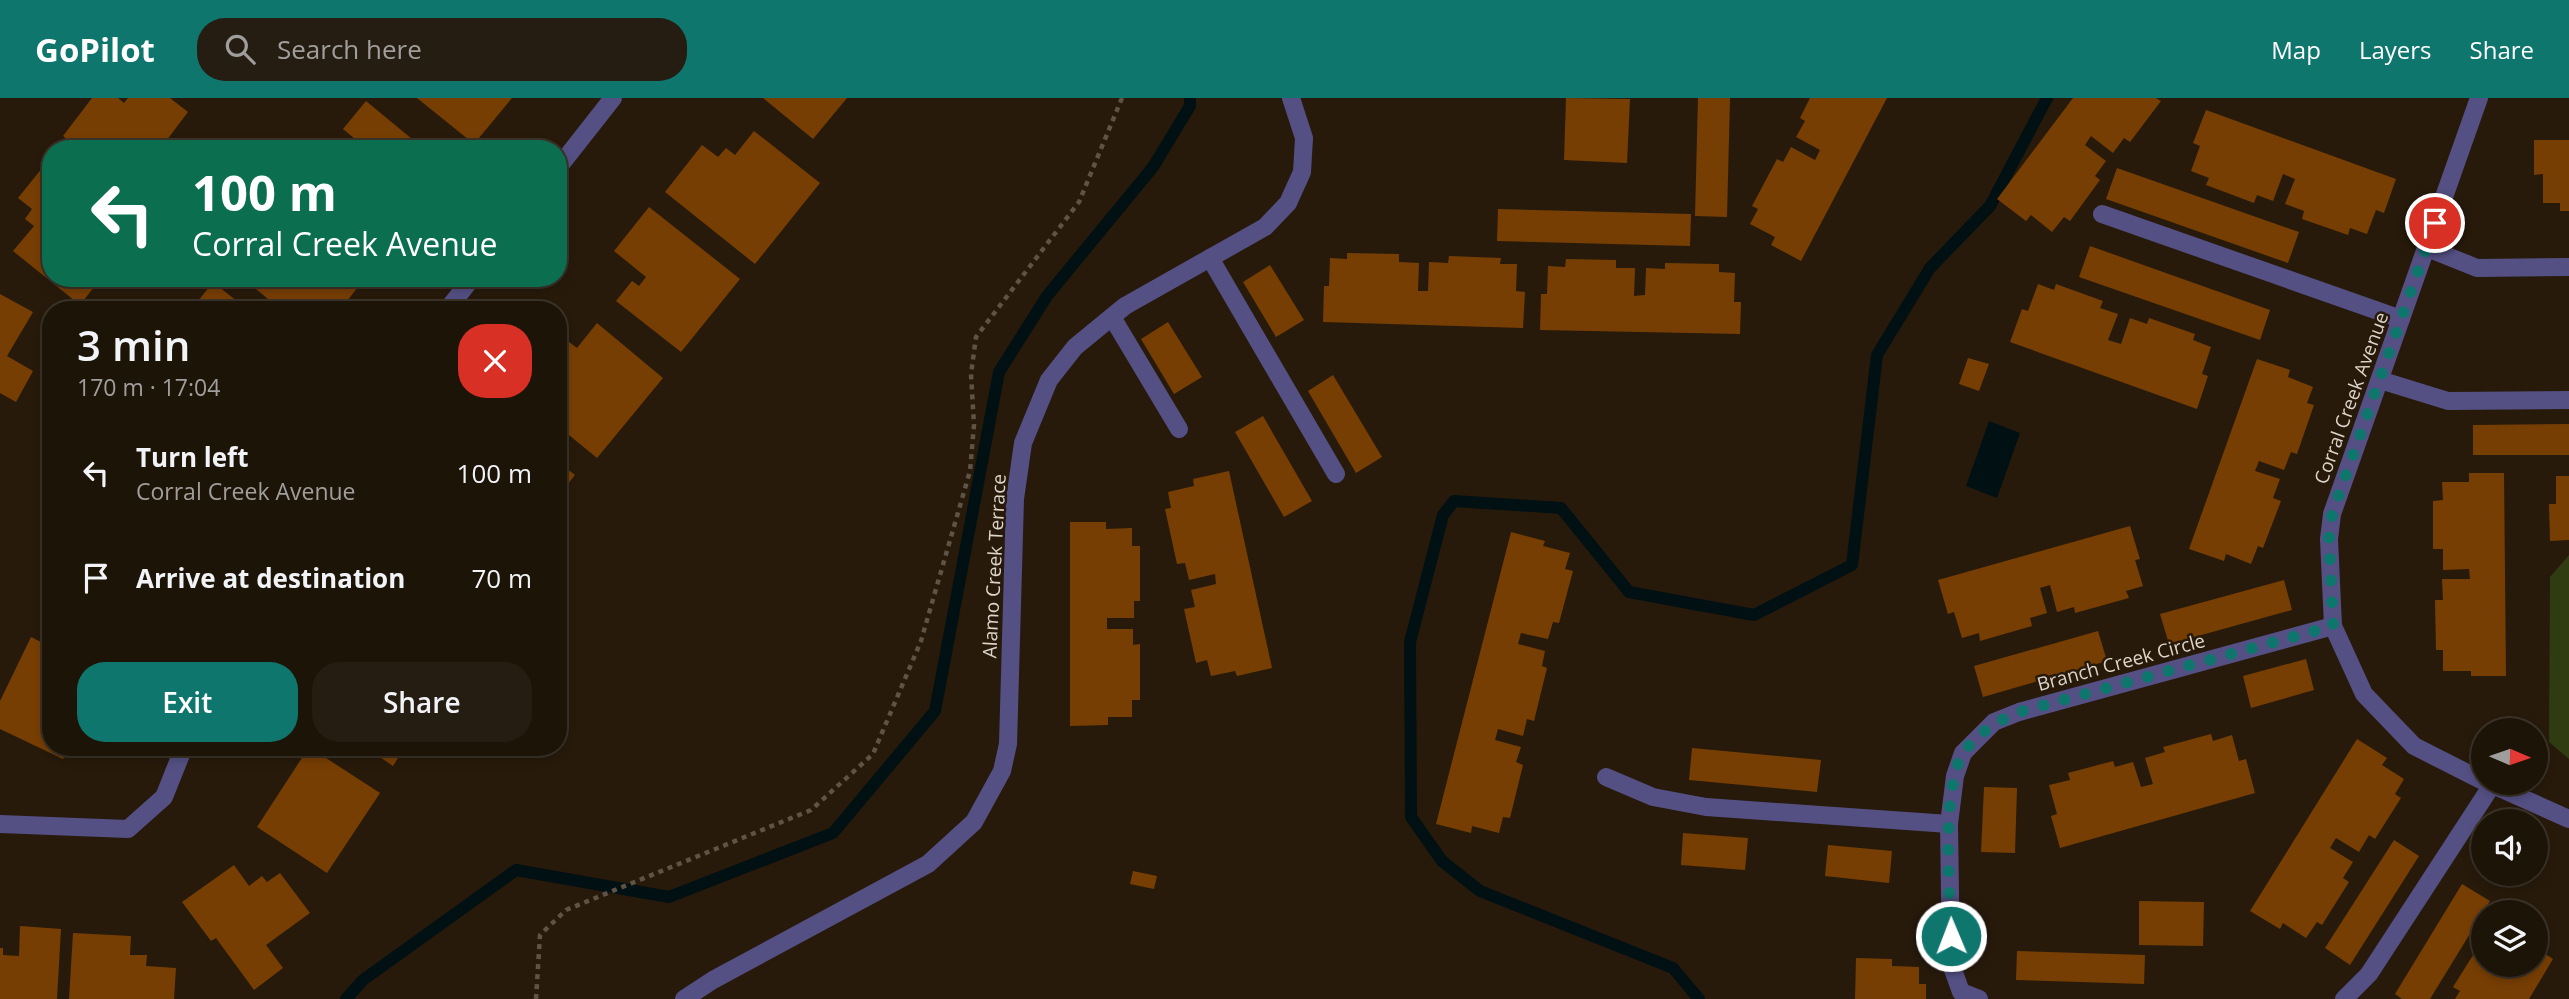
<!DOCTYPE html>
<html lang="en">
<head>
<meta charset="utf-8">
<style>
  :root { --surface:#1d1408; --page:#251d12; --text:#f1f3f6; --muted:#a09e9c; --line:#3b3329; --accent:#0f766e }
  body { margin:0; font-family:"Open Sans",sans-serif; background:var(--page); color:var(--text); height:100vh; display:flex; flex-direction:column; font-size:26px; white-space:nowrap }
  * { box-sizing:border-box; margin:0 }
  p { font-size:23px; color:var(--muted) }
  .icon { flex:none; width:38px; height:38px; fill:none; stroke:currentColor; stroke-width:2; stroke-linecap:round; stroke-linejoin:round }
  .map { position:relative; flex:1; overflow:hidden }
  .drawer { position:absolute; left:42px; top:203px; width:525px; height:455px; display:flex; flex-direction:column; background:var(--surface); border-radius:28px; box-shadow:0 4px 10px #0003,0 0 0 2px var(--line) }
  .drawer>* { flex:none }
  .guide { position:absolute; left:42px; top:42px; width:525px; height:147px; border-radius:28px; box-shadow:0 4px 10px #0003,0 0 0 2px var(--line); background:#0b6e4f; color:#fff; overflow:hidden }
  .needle { width:46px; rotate:92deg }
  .fabs { position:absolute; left:2471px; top:620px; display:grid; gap:14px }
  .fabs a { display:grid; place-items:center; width:77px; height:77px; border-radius:50%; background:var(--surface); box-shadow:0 4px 10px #0003,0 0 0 2px var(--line); font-size:35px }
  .pin { position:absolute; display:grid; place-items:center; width:60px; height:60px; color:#fff; margin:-30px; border:4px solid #fff; border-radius:50%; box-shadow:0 2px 7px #0007 }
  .me { position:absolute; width:77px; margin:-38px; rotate:359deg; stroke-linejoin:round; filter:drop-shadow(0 0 5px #0008) }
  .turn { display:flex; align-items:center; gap:24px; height:147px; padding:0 35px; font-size:32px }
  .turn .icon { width:91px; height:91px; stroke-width:2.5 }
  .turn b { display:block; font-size:49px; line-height:60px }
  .round { display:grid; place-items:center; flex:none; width:74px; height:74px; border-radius:28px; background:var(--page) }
  .headline { display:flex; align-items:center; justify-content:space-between; height:119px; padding:0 35px }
  h1 { font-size:42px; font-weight:600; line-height:52px }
  .action { display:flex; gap:14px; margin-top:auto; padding:14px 35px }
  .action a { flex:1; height:80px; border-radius:28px; background:var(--accent); color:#fff; font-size:28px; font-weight:600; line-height:80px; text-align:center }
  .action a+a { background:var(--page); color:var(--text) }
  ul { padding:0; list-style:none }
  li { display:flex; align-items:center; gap:21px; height:105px; padding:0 35px }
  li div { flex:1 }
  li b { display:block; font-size:26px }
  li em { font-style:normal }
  header { display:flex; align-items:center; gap:42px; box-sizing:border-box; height:98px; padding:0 35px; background:var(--accent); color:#fff }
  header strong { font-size:33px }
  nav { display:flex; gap:38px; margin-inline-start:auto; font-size:24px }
  .search { width:490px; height:63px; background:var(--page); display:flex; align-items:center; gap:18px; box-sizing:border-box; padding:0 24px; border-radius:28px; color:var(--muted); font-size:26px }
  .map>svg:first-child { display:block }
  .green { fill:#2f3c11 }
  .water { fill:#011013 }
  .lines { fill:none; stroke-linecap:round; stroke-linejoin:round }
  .stream { stroke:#011013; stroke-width:12 }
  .building { fill:#773e03 }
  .path { stroke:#5f5346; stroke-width:4.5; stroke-dasharray:5 5; stroke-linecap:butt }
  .minor { stroke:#545084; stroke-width:18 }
  .route { stroke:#0f766e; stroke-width:12; stroke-dasharray:0 21.6 }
  .labels { text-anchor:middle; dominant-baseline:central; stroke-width:5; stroke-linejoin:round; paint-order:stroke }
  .street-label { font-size:19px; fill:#ddd4ca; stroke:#271a0b }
</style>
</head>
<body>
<header>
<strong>GoPilot</strong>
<div class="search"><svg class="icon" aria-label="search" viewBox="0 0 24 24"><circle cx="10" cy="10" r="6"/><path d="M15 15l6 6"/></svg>Search here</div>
<nav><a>Map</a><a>Layers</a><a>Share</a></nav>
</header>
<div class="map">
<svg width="2569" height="901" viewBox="0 0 2569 901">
  <rect width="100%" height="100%" fill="#271a0b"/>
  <path class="green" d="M2569 457V661L2549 644 2550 479Z"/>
  <path class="water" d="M1989 323 2020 335 1997 400 1966 388Z"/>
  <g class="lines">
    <g class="stream">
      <path d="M346 901 363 882 516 772 669 799 833 735 935 613 999 274 1047 198 1153 69 1190 8V0"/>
      <path d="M1699 901 1673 870 1480 793 1442 763 1411 719 1410 544 1443 417 1454 403 1561 410 1629 494 1754 517 1852 467 1877 257 1930 170 1990 108 2047 0"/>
    </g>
  </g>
  <g class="building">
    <path d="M92 0H118L124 5 128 0H170L188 14 160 51H79L63 38Z"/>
    <path d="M417 0H512L474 46Z"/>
    <path d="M763 0H847L813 41Z"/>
    <path d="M1566 0 1630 1 1627 65 1564 62Z"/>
    <path d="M1698 0H1730L1727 119 1695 118Z"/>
    <path d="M1810 0H1887L1801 163 1771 147 1775 139 1750 126 1758 111 1752 108 1777 61 1783 64 1791 49 1815 62 1820 52 1796 39 1805 23 1800 20Z"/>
    <path d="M2073 0H2156L2161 3 2130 44 2124 40 2113 55 2091 38 2085 47 2106 63 2095 78 2100 82 2070 123 2064 119 2052 134 2031 117 2026 123 1997 101Z"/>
    <path d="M366 3 418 46 422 42 433 51H367L343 31Z"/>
    <path d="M2206 12 2396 81 2384 115 2376 112 2367 136 2350 130 2348 137 2302 121 2304 113 2285 106 2295 81 2283 76 2273 103 2257 97 2254 105 2206 87 2209 80 2191 73 2200 48 2193 45Z"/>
    <path d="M754 33 820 85 755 166 665 94 702 47 718 59 726 50 735 57Z"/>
    <path d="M2534 42H2569V113H2560V105H2543V76L2534 77Z"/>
    <path d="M51 59V180H101L80 207 13 153 34 128 25 121 32 111 18 100Z"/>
    <path d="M2117 70 2299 134 2288 165 2106 101Z"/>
    <path d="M649 109 740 181 681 254 616 203 632 183 639 188 646 179 614 153Z"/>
    <path d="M1498 111 1691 116 1690 148 1497 143Z"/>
    <path d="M2090 148 2270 212 2260 242 2079 179Z"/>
    <path d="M1347 155 1399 156V164L1419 165 1418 193H1428L1429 164 1448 165 1449 158 1501 160 1500 166H1517L1516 193 1525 194 1523 230 1323 224 1324 188H1329L1330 160 1347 161Z"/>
    <path d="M1566 161 1616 162V170H1635L1634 198 1645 197 1646 170 1665 171V165L1719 166V174L1735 175 1734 204H1741L1740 236 1540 232 1541 196H1547L1548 168 1565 169Z"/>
    <path d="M1270 167 1304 222 1276 239 1243 184Z"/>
    <path d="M255 180H365L340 212H281L250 186Z"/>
    <path d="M213 184 248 212H191Z"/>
    <path d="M2038 186 2054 192 2056 186 2103 203 2100 210 2118 216 2108 242 2121 246 2130 220 2147 226 2149 220 2195 236 2193 242 2211 249 2202 276 2208 278 2197 311 2010 244 2022 211 2028 213Z"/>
    <path d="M0 196 33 214 7 258 33 273 16 304 0 295Z"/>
    <path d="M1168 224 1202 279 1174 296 1141 241Z"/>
    <path d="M597 225 663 280 597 360 558 328V252L561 254 569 244 577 250Z"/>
    <path d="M1968 260 1989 266 1979 293 1959 286Z"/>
    <path d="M2257 261 2290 272 2288 279 2313 289 2307 305 2314 307 2297 356 2291 354 2284 372 2259 363 2255 373 2280 381 2273 400 2281 403 2263 450 2258 448 2251 466 2226 456 2224 463 2189 451Z"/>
    <path d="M1333 277 1382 359 1356 375 1308 293Z"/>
    <path d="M1263 318 1312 403 1284 419 1235 334Z"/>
    <path d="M2569 326V357H2473V327Z"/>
    <path d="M558 364 575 377 558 398Z"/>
    <path d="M1229 373 1272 570 1237 578 1235 573 1211 578 1207 562 1196 565 1184 511 1195 509 1191 492 1216 486 1215 476 1189 482 1185 465 1177 466 1165 411 1171 410 1168 394 1194 388 1193 381Z"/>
    <path d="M2469 375H2504L2506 578H2471V573H2443V552H2436L2435 502H2443L2442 481H2470L2469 471 2443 472V451H2433V403L2443 402 2442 384H2469Z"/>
    <path d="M2556 378H2569V442L2550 443 2549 406H2556Z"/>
    <path d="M1070 424H1106V431L1132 430V448H1140V503H1134V520H1107V531H1133V547L1140 546V602H1132V619H1108V627L1070 628Z"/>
    <path d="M2130 428 2140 461 2135 462 2143 488 2126 493 2129 500 2075 515 2074 509 2057 514 2050 487 2040 490 2047 515 2030 520 2032 528 1980 543 1979 535 1962 540 1954 514 1948 516 1938 482Z"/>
    <path d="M1511 434 1545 443 1543 448 1570 455 1565 471 1573 473 1559 525 1553 524 1548 541 1521 535 1518 546 1545 553 1542 568 1547 570 1534 623 1527 621 1523 638 1498 631 1495 642 1521 649 1516 664 1523 667 1510 720 1503 719 1499 735 1472 728 1471 735 1436 726Z"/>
    <path d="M2284 482 2292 512 2169 546 2160 516Z"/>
    <path d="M2098 533 2107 563 1983 599 1974 568Z"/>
    <path d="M31 539 51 549V649H69L63 661 0 631V603Z"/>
    <path d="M2306 561 2314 592 2251 610 2243 578Z"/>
    <path d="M2211 636 2213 643 2232 637 2239 663 2246 661 2255 695 2060 750 2051 718 2057 716 2049 687 2070 682 2068 675 2113 663 2115 669 2133 664 2141 689 2153 686 2145 660 2165 654 2163 649Z"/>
    <path d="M2357 641 2387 660 2382 667 2404 681 2395 696 2401 700 2375 741 2369 737 2359 754 2336 740 2330 750 2353 764 2343 780 2349 784 2322 827 2317 824 2306 840 2283 825 2280 831 2250 813Z"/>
    <path d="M309 649 380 695 327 775 257 729Z"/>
    <path d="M365 649H405L393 668Z"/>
    <path d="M1692 650 1821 662 1817 694 1689 682Z"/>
    <path d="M1984 689 2017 690 2015 755 1981 754Z"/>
    <path d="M1683 735 1748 740 1745 772 1681 767Z"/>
    <path d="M2394 742 2419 758 2350 867 2325 850Z"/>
    <path d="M1828 747 1892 753 1889 785 1825 778Z"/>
    <path d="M234 767 249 788 262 778 267 784 280 775 310 815 266 847 283 870 254 892 216 840 211 843 182 804Z"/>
    <path d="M1133 773 1157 778 1154 791 1130 786Z"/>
    <path d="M2462 786 2490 803 2430 901H2402L2395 896Z"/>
    <path d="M2139 803 2204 804 2203 848 2139 847Z"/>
    <path d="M20 828 61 831 57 901H0V850H3V857L19 858Z"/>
    <path d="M73 835 131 838 130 857H147L146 868 176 870 174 901H69Z"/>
    <path d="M2480 846 2483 848V866H2536V850L2553 861 2529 901H2455L2460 893 2453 889Z"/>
    <path d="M2017 853 2145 857 2144 886 2016 882Z"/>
    <path d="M1856 860 1892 861V868L1919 869V886H1926V901H1855Z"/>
  </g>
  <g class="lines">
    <path class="path" d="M536 901 540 837 566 812 811 712 873 656 921 543 970 373 974 327 971 276 976 239 1079 104 1122 0"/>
    <g class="minor">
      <path d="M2479 0 2332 416 2329 441 2333 528 2364 596 2414 648 2483 683"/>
      <path d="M558 70 613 0"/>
      <path d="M2102 116 2401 221"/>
      <path d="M2427 150 2477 170 2569 169"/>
      <path d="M1210 160 1336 376"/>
      <path d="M447 212 472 180"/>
      <path d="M1112 219 1179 331"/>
      <path d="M2380 282 2448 303 2569 302"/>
      <path d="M1606 679 1653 699 1706 709 1949 726"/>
      <path d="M2486 684 2569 721"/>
      <path d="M0 726 128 731 164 699 184 649"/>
      <path d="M684 901 713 882 928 766 974 724 1002 673 1008 646 1015 401 1023 345 1049 282 1075 249 1125 208 1265 129 1288 105 1302 74 1304 40 1291 0"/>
      <path d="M1979 901 1961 894 1951 866 1949 726 1955 678 1963 655 1994 624 2019 614 2333 528"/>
      <path d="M2344 901 2369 876 2492 687"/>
    </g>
  </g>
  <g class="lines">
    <path class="route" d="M1951 838C1950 795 1941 690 1963 655 1976 636 1999 622 2019 614L2333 528 2329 441 2332 416 2435 125"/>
  </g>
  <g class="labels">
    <g class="street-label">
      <text transform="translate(2351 300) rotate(-70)">Corral Creek Avenue</text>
      <text transform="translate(994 468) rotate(-87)">Alamo Creek Terrace</text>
      <text transform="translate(2121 564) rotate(-15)">Branch Creek Circle</text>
    </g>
  </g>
</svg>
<div class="fabs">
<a><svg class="needle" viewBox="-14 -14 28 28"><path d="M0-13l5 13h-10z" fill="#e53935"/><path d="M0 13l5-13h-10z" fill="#a09e9c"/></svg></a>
<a><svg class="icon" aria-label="sound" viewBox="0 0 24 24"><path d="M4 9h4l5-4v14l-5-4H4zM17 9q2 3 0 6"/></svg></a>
<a><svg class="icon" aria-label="layers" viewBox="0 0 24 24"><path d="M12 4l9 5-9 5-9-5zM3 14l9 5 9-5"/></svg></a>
</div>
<div class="pin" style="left:2435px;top:125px;background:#d93025"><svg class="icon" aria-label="arrive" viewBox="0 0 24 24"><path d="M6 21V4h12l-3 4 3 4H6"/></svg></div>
<svg class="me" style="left:1951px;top:838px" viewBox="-20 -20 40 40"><circle r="17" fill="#0f766e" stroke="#fff" stroke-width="3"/><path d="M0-11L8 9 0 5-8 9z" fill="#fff"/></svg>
<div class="guide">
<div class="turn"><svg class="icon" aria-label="left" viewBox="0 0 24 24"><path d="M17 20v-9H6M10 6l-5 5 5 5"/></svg><div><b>100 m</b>Corral Creek Avenue</div></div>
</div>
<section class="drawer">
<div class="headline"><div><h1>3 min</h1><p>170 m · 17:04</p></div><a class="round" style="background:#d93025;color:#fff"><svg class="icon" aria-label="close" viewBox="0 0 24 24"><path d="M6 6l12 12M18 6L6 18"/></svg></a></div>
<ul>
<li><svg class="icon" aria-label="left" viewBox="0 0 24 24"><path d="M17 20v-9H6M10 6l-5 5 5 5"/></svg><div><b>Turn left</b><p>Corral Creek Avenue</p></div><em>100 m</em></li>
<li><svg class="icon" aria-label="arrive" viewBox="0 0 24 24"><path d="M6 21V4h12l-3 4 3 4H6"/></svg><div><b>Arrive at destination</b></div><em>70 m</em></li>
</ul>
<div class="action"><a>Exit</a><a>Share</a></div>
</section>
</div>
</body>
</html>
